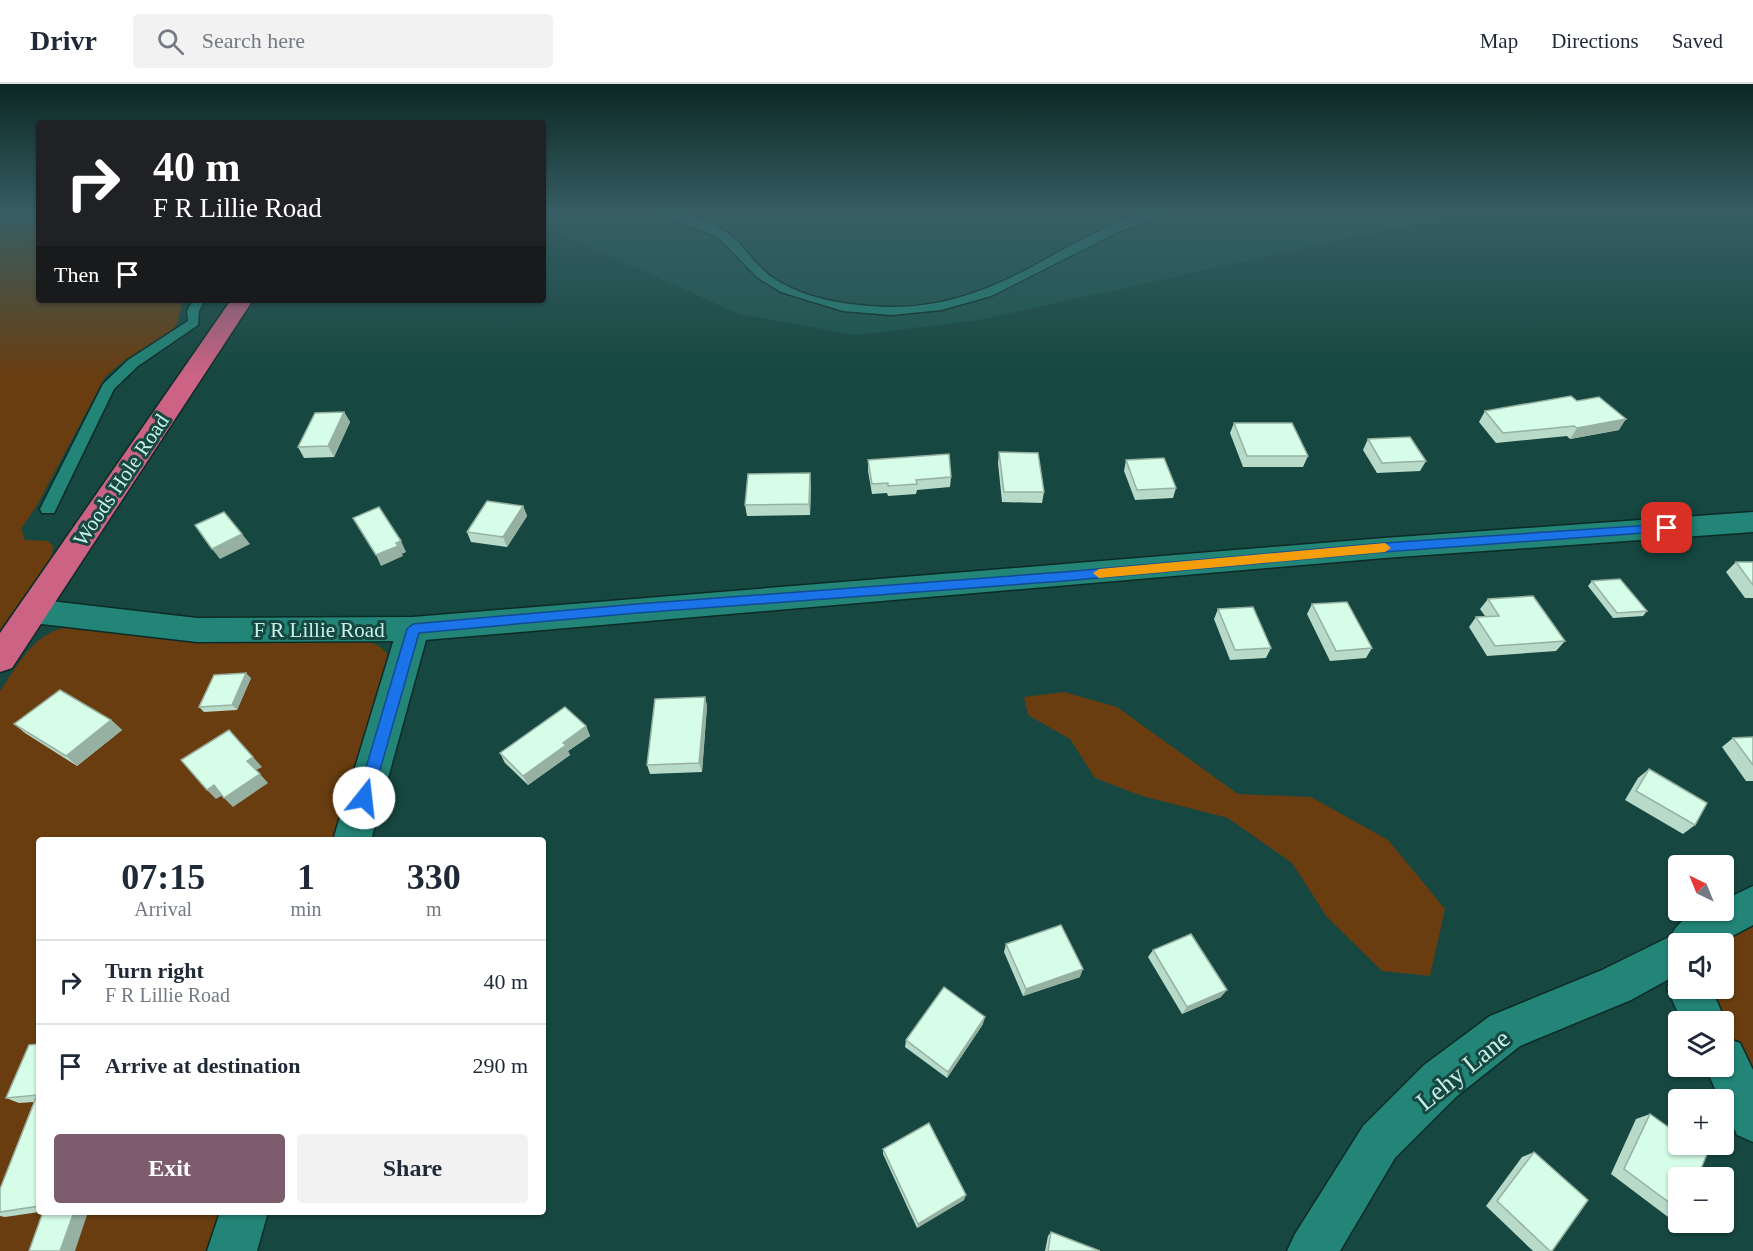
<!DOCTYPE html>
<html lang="en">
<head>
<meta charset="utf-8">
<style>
  :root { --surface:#fff; --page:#f2f2f3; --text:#1f2937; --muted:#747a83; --line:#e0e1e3; --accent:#7d5c6e }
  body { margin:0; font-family:"Times New Roman",serif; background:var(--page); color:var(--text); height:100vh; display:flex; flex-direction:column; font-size:22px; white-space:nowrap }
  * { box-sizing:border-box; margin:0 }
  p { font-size:20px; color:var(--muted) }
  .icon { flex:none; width:33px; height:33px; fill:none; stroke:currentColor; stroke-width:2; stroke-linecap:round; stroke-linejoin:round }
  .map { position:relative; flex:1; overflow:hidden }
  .drawer { position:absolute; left:36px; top:753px; width:510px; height:378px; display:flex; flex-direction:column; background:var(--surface); border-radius:6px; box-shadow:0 2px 4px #0004 }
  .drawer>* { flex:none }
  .hud { position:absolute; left:36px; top:36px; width:510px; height:183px; border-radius:6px; box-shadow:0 2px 4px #0004; background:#202124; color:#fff; overflow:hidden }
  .needle { width:39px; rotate:317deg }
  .tools { position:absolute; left:1668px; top:771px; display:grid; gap:12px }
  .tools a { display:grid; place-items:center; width:66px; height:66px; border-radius:6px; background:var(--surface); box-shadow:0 2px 4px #0004; font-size:30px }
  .pin { position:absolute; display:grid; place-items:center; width:51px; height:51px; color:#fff; margin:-26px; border-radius:12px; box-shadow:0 3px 9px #0006 }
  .me { position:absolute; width:66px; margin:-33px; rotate:16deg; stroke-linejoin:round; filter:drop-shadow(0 0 4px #0008) }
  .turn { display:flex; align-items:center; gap:21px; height:126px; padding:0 18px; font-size:27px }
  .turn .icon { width:78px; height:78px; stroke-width:2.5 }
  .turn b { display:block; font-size:42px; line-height:51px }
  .then { display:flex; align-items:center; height:57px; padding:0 18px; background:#0003; gap:12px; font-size:22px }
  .eta { display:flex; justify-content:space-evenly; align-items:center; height:102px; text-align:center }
  .eta b { font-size:36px; font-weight:700; line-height:42px }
  .cta { display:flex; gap:12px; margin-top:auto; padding:12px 18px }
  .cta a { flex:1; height:69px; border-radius:6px; background:var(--accent); color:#fff; font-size:24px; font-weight:700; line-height:69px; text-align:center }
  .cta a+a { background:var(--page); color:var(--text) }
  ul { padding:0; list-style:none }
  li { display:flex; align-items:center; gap:18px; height:84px; padding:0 18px; border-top:2px solid var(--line) }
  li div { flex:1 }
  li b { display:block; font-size:22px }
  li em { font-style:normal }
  header { display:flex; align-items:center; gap:36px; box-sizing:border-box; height:84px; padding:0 30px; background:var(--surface); border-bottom:2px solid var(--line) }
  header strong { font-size:28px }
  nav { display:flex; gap:33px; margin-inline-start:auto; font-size:21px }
  .search { width:420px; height:54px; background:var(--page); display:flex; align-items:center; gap:15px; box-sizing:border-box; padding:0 21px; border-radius:6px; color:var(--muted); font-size:22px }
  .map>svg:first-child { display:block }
  .built { fill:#1c554d }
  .green { fill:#693d10 }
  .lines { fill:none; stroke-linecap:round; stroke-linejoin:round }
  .lane-casing { stroke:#0d2b26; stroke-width:3 }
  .street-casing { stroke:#0d2b26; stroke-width:3 }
  .secondary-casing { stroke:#0d2b26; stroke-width:3 }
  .highway-casing { stroke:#0d2b26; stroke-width:3 }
  .lane { fill:#228577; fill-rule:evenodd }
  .street { fill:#228577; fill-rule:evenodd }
  .secondary { fill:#228577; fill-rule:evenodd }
  .highway { fill:#cd6384; fill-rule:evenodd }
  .wall { fill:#b8dac8 }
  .shaded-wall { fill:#96b1a2 }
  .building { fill:#d6fde8; stroke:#96b1a2; stroke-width:1.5 }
  .route { fill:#1a73e8; stroke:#114b97; stroke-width:1.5 }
  .slow { fill:#f59e0b }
  .labels { text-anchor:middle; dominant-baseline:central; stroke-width:6; stroke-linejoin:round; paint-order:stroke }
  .street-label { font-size:21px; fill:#c7f2e9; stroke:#164740 }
  .near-street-label { font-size:26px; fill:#c7f2e9; stroke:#164740 }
</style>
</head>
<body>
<header>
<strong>Drivr</strong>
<div class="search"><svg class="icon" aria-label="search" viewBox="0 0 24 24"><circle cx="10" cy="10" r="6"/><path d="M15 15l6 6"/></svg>Search here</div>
<nav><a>Map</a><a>Directions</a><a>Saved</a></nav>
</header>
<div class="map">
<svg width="1753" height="1167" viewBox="0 0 1753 1167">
  <rect width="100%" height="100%" fill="#164740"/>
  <path class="built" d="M543 130H1458L980 236 855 251 739 230 543 142Z"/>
  <g class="green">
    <path d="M0 130H39V216H183L177 239 171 248 126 275 105 293 37 421 21 445 25 456 48 457 53 462 52 472 0 546Z"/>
    <path d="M76 541 365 557C379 560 385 565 392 578L339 756H39V1128H224L212 1167H0V607C22 575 34 547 76 541Z"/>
    <path d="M1064 608 1117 623 1238 710 1311 713 1388 756 1445 825 1430 892 1382 887 1327 833 1292 779 1228 734 1142 712 1095 694 1070 655 1028 631 1024 613Z"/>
    <path d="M1753 840V1003L1706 905 1724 904V860L1717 859Z"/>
  </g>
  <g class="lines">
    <g class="lane-casing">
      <g id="lane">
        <path d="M662 130C687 127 720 140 737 157 750 171 760 186 776 196 808 216 851 222 889 223 937 224 982 209 1024 187 1058 170 1124 126 1161 130L1116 149 991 212 941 226 892 231 843 227 781 208 757 193 719 154Z"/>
        <path d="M193 216H205L199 227 198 241 138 282 114 305 56 425 54 429H42L40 425 103 300 128 276 188 237 187 227Z"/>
      </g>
    </g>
    <g class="street-casing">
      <g id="street">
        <path d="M413 533 424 537 429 545 371 756H333L397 545 402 537Z"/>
        <path d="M1753 802V841L1718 860H1678V904H1711L1726 938 1724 945V938H1682L1667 904 1671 894 1631 916 1520 962 1456 1013 1395 1074 1340 1167H1287L1295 1150 1363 1042 1424 981 1490 932 1602 886 1671 852C1681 830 1702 826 1724 826V816Z"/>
        <path d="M1724 953 1740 959 1753 986V1058L1737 1051 1724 1023V1016H1720L1705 982H1724Z"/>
        <path d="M220 1128H268L257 1167H207Z"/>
      </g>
    </g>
    <g class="secondary-casing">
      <path id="secondary" d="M1753 428V448L1384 474 413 557 197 558 33 539 22 535 17 527 22 519 33 515 197 534 413 533 1384 454Z"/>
    </g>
    <g class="highway-casing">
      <path id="highway" d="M231 216H253L12 584 0 588V549Z"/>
    </g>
    <use href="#lane" class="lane"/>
    <use href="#street" class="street"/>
    <use href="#secondary" class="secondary"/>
    <use href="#highway" class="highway"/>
  </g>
  <g class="wall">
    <path d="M1577 317 1619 346 1570 355 1567 352 1496 359 1479 338 1485 327Z"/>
    <path d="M344 328 350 338 334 373 304 374 298 363Z"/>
    <path d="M1234 339 1308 372 1303 383H1243L1230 349Z"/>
    <path d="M1368 355 1426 377 1420 387 1377 389 1363 366Z"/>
    <path d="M999 368 1044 408 1042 419 1002 418 998 379Z"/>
    <path d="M868 376 951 393 950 403 917 406 916 410 888 412 887 409 872 410 868 387Z"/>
    <path d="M1126 376 1176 404 1173 414 1135 416 1124 387Z"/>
    <path d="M811 399 810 431 747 432 745 421Z"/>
    <path d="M523 422 527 432 507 463 471 458 467 448Z"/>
    <path d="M1736 478H1753V514H1745L1726 488Z"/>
    <path d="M1592 497 1647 527 1643 532 1613 534 1588 502Z"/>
    <path d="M1488 515 1565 557 1556 567 1487 572 1469 543 1476 533 1485 532 1480 525Z"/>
    <path d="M1312 520 1372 564 1366 574 1330 577 1307 530Z"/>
    <path d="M1218 525 1271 564 1266 574 1230 576 1214 535Z"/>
    <path d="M251 594 237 626 204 628 199 623Z"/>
    <path d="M705 613 707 622 702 688 650 690 647 681Z"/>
    <path d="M111 636 122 646 77 682 25 649 14 640Z"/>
    <path d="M586 642 590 652 568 667 570 671 528 701 505 679 500 669Z"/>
    <path d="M1753 653V697H1746L1722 663 1733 654Z"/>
    <path d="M1649 685 1695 741 1683 750 1625 716 1638 694Z"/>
    <path d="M1006 860 1080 893 1023 912 1004 868Z"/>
    <path d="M1153 866 1221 913 1182 930 1148 873Z"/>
    <path d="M983 940 947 994 905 963 906 956Z"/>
    <path d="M39 960V1128L5 1133 0 1132V1105L34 1018 19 1019 6 1014Z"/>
    <path d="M1650 1030 1678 1094V1129L1668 1133 1611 1090 1636 1035Z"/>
    <path d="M883 1065 964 1116 917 1144 883 1070Z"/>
    <path d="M1534 1068 1552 1167H1533L1486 1122 1522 1073Z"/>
    <path d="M1051 1148 1100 1167H1045L1048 1152Z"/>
  </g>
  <g class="shaded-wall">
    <path d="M344 328 350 338 334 373 328 362Z"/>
    <path d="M1626 335 1619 346 1570 355 1577 344Z"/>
    <path d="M810 389 811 399 810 431 809 420Z"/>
    <path d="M523 422 527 432 507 463 503 453Z"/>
    <path d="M242 450 250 460 220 475 212 465Z"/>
    <path d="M401 457 406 468 402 470 396 459Z"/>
    <path d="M398 462 403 472 381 482 376 471Z"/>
    <path d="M246 589 251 594 237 626 232 621Z"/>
    <path d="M705 613 707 622 702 688 699 679Z"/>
    <path d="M111 636 122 646 77 682 66 672Z"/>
    <path d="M586 642 590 652 568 667 570 671 528 701 523 692 563 659Z"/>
    <path d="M253 673 262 683 256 686 247 677Z"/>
    <path d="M260 690 268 699 233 723 224 714Z"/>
    <path d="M214 701 223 711 216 715 207 706Z"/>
    <path d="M1083 885 1080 893 1023 912 1026 905Z"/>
    <path d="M1227 906 1221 913 1182 930 1187 923Z"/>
    <path d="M985 933 983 940 947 994 948 988Z"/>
    <path d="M966 1111 964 1116 917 1144 918 1140Z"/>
    <path d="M74 1128H88L75 1167H60Z"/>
  </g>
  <g class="building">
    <path d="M1571 312 1577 317 1599 313 1626 335 1577 344 1574 342 1503 349 1485 327Z"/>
    <path d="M344 328 328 362 298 363 315 329Z"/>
    <path d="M1234 339H1292L1308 372H1247Z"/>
    <path d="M1410 353 1426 377 1382 379 1368 355Z"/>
    <path d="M999 368 1038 369 1044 408H1004Z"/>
    <path d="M949 370 951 393 916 396 917 400 888 402V399L872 400 868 376Z"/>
    <path d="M1164 374 1176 404 1137 406 1126 376Z"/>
    <path d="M810 389 809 420 745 421 748 390Z"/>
    <path d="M487 417 523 422 503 453 467 448Z"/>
    <path d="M379 423 401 457 396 459 398 462 376 471 353 434Z"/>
    <path d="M224 428 242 450 212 465 195 441Z"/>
    <path d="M1736 478H1753V501Z"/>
    <path d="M1620 495 1647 527 1617 529 1592 497Z"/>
    <path d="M1533 512 1565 557 1495 562 1476 533 1499 532 1488 515Z"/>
    <path d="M1347 518 1372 564 1336 567 1312 520Z"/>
    <path d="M1253 523 1271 564 1235 566 1218 525Z"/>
    <path d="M246 589 232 621 199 623 214 591Z"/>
    <path d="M60 606 111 636 66 672 14 640Z"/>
    <path d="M705 613 699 679 647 681 655 615Z"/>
    <path d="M565 623 586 642 563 659 566 661 523 692 500 669Z"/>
    <path d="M229 646 253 673 247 677 260 690 224 714 214 701 207 706 181 676Z"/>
    <path d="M1753 653V681L1733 654Z"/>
    <path d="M1649 685 1707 719 1695 741 1636 707Z"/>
    <path d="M1061 841 1083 885 1026 905 1006 860Z"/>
    <path d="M1191 850 1227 906 1187 923 1153 866Z"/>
    <path d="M944 903 985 933 948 988 906 956Z"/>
    <path d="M39 960V1122L0 1128V1105L37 1011 6 1014 29 961Z"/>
    <path d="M1650 1030 1678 1050V1060H1693L1707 1070 1697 1094H1678V1125L1624 1085Z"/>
    <path d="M929 1039 966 1111 918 1140 883 1065Z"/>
    <path d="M1534 1068 1588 1116 1552 1167H1550L1497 1117Z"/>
    <path d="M43 1128H74L60 1167H29Z"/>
    <path d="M1051 1148 1100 1167H1048Z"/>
  </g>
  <linearGradient id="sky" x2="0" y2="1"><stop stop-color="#0c2723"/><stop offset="0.44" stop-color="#365e64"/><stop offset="1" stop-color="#365e64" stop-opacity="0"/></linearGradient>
  <rect width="1753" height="293" fill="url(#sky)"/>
  <path class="route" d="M1667 440 1673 444 1671 447 1384 468 1064 497 637 529 419 549 372 714 370 718 364 720 359 718 357 714 407 545 413 540 637 520 1064 488 1384 459Z"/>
  <path class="slow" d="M1385 459 1391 464 1385 468 1099 494 1093 489 1099 485Z"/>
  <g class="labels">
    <g class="street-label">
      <text transform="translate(121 396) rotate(-56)">Woods Hole Road</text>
      <text x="319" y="546">F R Lillie Road</text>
    </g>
    <g class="near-street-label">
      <text transform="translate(1463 986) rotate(-39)">Lehy Lane</text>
    </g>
  </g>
</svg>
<div class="tools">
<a><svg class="needle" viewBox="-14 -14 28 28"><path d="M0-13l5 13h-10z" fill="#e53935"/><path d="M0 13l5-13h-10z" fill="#747a83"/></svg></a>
<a><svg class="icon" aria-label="sound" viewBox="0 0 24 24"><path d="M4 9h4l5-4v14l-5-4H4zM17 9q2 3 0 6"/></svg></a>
<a><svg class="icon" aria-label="layers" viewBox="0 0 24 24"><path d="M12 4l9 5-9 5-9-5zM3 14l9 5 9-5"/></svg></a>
<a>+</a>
<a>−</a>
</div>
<div class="pin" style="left:1667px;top:444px;background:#d93025"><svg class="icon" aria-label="arrive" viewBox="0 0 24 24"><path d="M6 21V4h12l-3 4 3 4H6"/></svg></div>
<svg class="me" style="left:364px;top:714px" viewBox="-20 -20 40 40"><circle r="19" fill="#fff"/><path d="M0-13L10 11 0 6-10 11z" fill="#1a73e8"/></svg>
<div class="hud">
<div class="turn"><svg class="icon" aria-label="right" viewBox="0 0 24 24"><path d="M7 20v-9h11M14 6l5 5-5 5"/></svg><div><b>40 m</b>F R Lillie Road</div></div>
<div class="then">Then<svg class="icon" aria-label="arrive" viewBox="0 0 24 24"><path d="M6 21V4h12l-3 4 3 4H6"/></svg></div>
</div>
<section class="drawer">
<div class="eta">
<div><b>07:15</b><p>Arrival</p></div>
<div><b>1</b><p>min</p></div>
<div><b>330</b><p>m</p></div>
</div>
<ul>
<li><svg class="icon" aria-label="right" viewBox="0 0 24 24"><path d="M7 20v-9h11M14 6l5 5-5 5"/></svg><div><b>Turn right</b><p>F R Lillie Road</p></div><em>40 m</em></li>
<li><svg class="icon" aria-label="arrive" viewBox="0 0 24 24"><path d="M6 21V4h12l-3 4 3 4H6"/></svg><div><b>Arrive at destination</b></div><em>290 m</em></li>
</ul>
<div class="cta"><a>Exit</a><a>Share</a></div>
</section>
</div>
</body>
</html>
